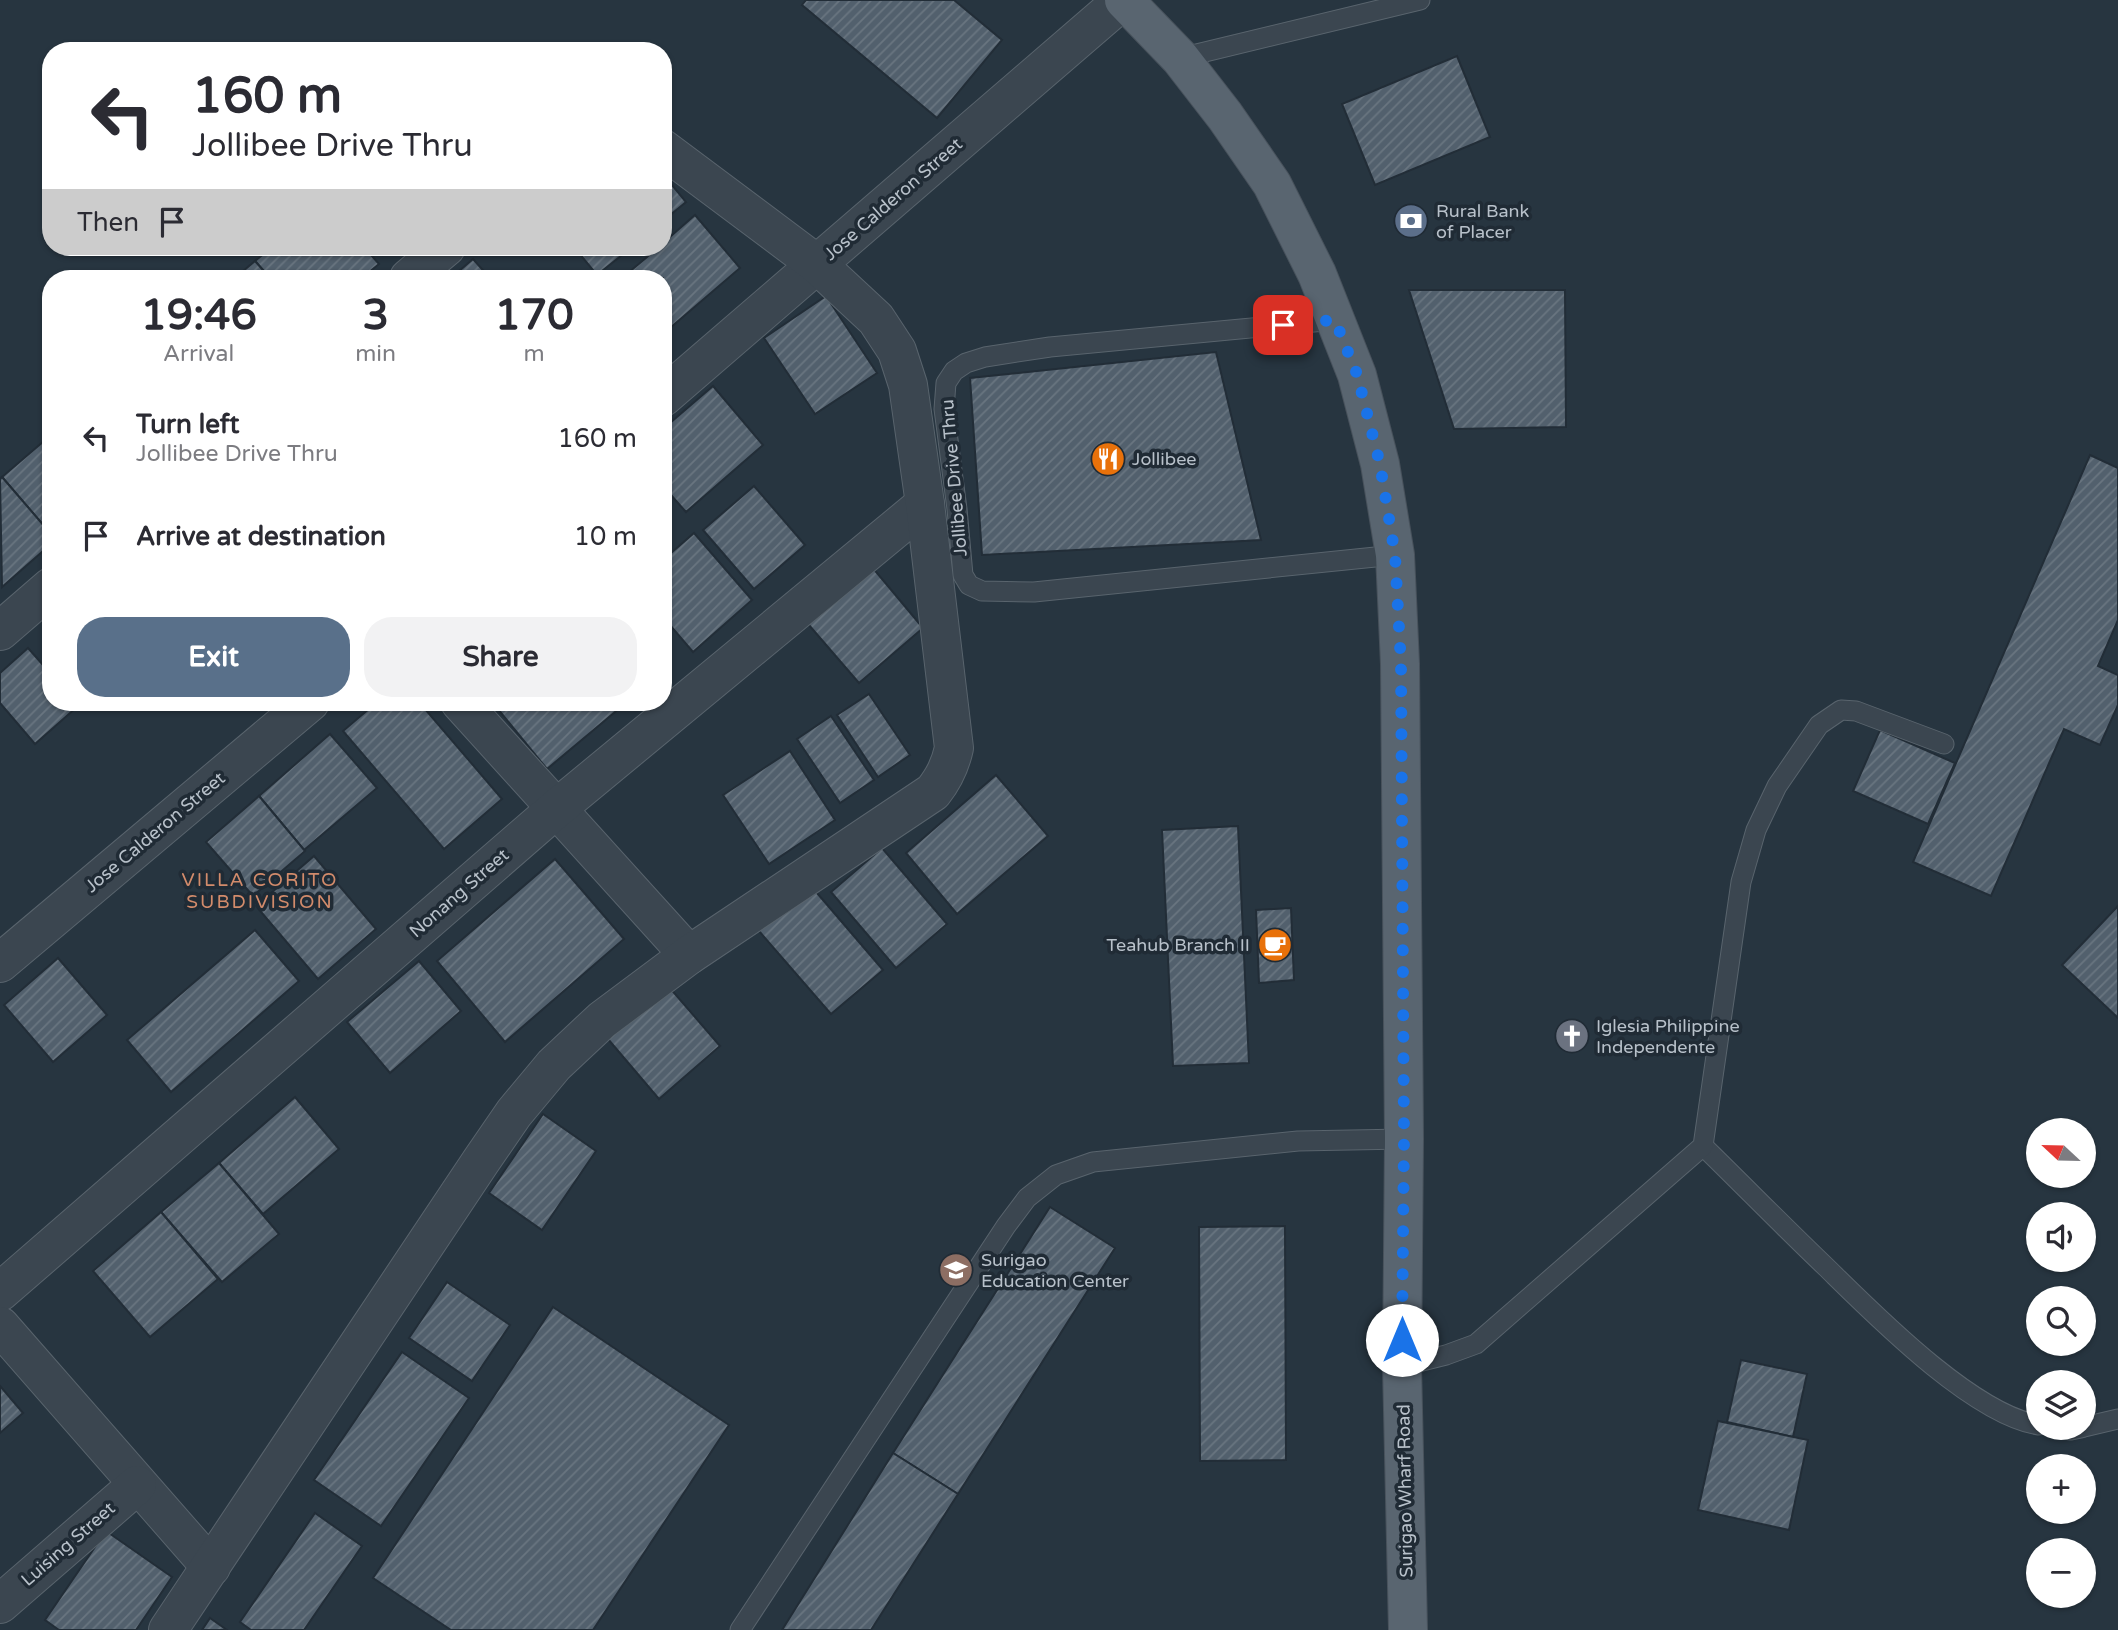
<!DOCTYPE html>
<html lang="en">
<head>
<meta charset="utf-8">
<style>
  :root { --surface:#fff; --page:#f2f2f3; --text:#2b2b33; --muted:#7c7c81; --accent:#59708a }
  body { margin:0; font-family:"Varela Round",sans-serif; background:var(--page); color:var(--text); height:100vh; display:flex; flex-direction:column; font-size:26px; white-space:nowrap }
  * { box-sizing:border-box; margin:0 }
  p { font-size:23px; color:var(--muted) }
  .icon { flex:none; width:38px; height:38px; fill:none; stroke:currentColor; stroke-width:2; stroke-linecap:round; stroke-linejoin:round }
  .map { position:relative; flex:1; overflow:hidden }
  .drawer { position:absolute; left:42px; top:270px; width:630px; height:441px; display:flex; flex-direction:column; background:var(--surface); border-radius:28px; box-shadow:0 2px 5px #0004 }
  .drawer>* { flex:none }
  .guide { position:absolute; left:42px; top:42px; width:630px; height:214px; border-radius:28px; box-shadow:0 2px 5px #0004; background:#fff; color:var(--text); overflow:hidden }
  .needle { width:46px; rotate:292deg }
  .controls { position:absolute; left:2026px; top:1118px; display:grid; gap:14px }
  .controls a { display:grid; place-items:center; width:70px; height:70px; border-radius:50%; background:var(--surface); box-shadow:0 2px 5px #0004; font-size:35px }
  .pin { position:absolute; display:grid; place-items:center; width:60px; height:60px; color:#fff; margin:-30px; border-radius:14px; box-shadow:0 4px 10px #0006 }
  .me { position:absolute; width:77px; margin:-38px; rotate:0deg; stroke-linejoin:round; filter:drop-shadow(0 0 5px #0008) }
  .turn { display:flex; align-items:center; gap:24px; height:147px; padding:0 35px; font-size:32px }
  .turn .icon { width:91px; height:91px; stroke-width:2.5 }
  .turn b { display:block; font-size:49px; line-height:60px }
  .then { display:flex; align-items:center; height:66px; padding:0 35px; background:#0003; gap:14px; font-size:26px }
  .eta { display:flex; justify-content:space-evenly; align-items:center; height:119px; text-align:center }
  .eta b { font-size:42px; font-weight:700; line-height:49px }
  .cta { display:flex; gap:14px; margin-top:auto; padding:14px 35px }
  .cta a { flex:1; height:80px; border-radius:28px; background:var(--accent); color:#fff; font-size:28px; font-weight:700; line-height:80px; text-align:center }
  .cta a+a { background:var(--page); color:var(--text) }
  ul { padding:0; list-style:none }
  li { display:flex; align-items:center; gap:21px; height:98px; padding:0 35px }
  li div { flex:1 }
  li b { display:block; font-size:26px }
  li em { font-style:normal }
  .map>svg:first-child { display:block }
  .building { fill:url(#building-hatch); stroke:#222d37; stroke-width:2 }
  .lines { fill:none; stroke-linecap:round; stroke-linejoin:round }
  .lane-casing { stroke:#59646d; stroke-width:21 }
  .street-casing { stroke:#59646d; stroke-width:40 }
  .primary-casing { stroke:#48525c; stroke-width:40 }
  .lane { stroke:#3b4650; stroke-width:19 }
  .street { stroke:#3b4650; stroke-width:38 }
  .primary { stroke:#596570; stroke-width:38 }
  .route { stroke:#1a73e8; stroke-width:12; stroke-dasharray:0 21.6 }
  .labels { text-anchor:middle; dominant-baseline:central; stroke-width:7; stroke-linejoin:round; paint-order:stroke }
  .street-label { font-size:18px; fill:#b8c1ca; stroke:#202b35 }
  .poi-label { font-size:18px; fill:#b8c1ca; stroke:#202b35; text-anchor:start }
  .neighbourhood-label { font-size:19px; letter-spacing:2px; fill:#d28b6b; stroke:#202b35 }
</style>
</head>
<body>
<div class="map">
<svg width="2118" height="1630" viewBox="0 0 2118 1630">
  <defs>
    <pattern id="building-hatch" width="6" height="6" patternUnits="userSpaceOnUse" patternTransform="scale(1.75)"><rect width="6" height="6" fill="#52606d"/><path d="M-1 1l2-2M0 6l6-6M5 7l2-2" fill="none" stroke="#697580"/></pattern>
  </defs>
  <rect width="100%" height="100%" fill="#273540"/>
  <g class="building">
    <path d="M806 0H954L1002 40 937 118 802 5Z"/>
    <path d="M1457 56 1490 137 1375 185 1342 104Z"/>
    <path d="M663 174 686 202 663 221Z"/>
    <path d="M695 215 740 268 663 334V278H622L659 247H663V243Z"/>
    <path d="M272 247H364L379 264 362 278H270L255 261Z"/>
    <path d="M376 247H392L383 255Z"/>
    <path d="M574 247H632L597 275Z"/>
    <path d="M473 259 490 278H451Z"/>
    <path d="M255 261 270 278H235Z"/>
    <path d="M1409 290H1565L1566 427 1454 429Z"/>
    <path d="M826 296 877 373 815 414 764 338Z"/>
    <path d="M1216 352 1261 540 982 555 970 378Z"/>
    <path d="M713 386 763 445 686 512 663 486V429Z"/>
    <path d="M51 435V449L44 441Z"/>
    <path d="M44 441 51 449V534L2 477Z"/>
    <path d="M2090 455 2118 468V620L2098 666 2118 675V705L2100 745 2064 729 1991 896 1913 862Z"/>
    <path d="M2 477 51 534V544L2 587 0 479Z"/>
    <path d="M754 486 805 545 754 589 703 530Z"/>
    <path d="M694 533 752 600 693 652 663 617V560Z"/>
    <path d="M867 561 923 628 859 683 802 617Z"/>
    <path d="M28 648 51 674V702H74L78 706 35 744 0 703V673Z"/>
    <path d="M869 694 910 755 878 777 837 715Z"/>
    <path d="M377 702H419L502 799 444 849 343 731Z"/>
    <path d="M494 702H627L547 769 493 703Z"/>
    <path d="M831 716 874 780 840 803 797 739Z"/>
    <path d="M1880 730 1955 763 1928 824 1853 791Z"/>
    <path d="M330 734 377 788 304 850 259 796Z"/>
    <path d="M790 751 835 820 769 864 723 795Z"/>
    <path d="M996 775 1048 836 957 914 906 853Z"/>
    <path d="M259 796 305 851 253 896 206 842Z"/>
    <path d="M1238 826 1249 1063 1173 1066 1162 830Z"/>
    <path d="M882 848 947 924 896 968 831 892Z"/>
    <path d="M314 856 376 929 318 979 256 906Z"/>
    <path d="M555 859 624 939 505 1042 437 961Z"/>
    <path d="M811 886 883 970 831 1014 759 931Z"/>
    <path d="M2118 906V1018L2062 965Z"/>
    <path d="M1291 908 1294 980 1259 983 1256 910Z"/>
    <path d="M255 930 299 981 171 1092 127 1040Z"/>
    <path d="M58 958 107 1015 53 1062 4 1005Z"/>
    <path d="M419 961 461 1011 390 1073 347 1022Z"/>
    <path d="M663 980 720 1046 659 1099 602 1032Z"/>
    <path d="M295 1097 339 1149 263 1214 219 1163Z"/>
    <path d="M543 1114 596 1151 542 1230 489 1193Z"/>
    <path d="M219 1163 279 1234 222 1282 161 1212Z"/>
    <path d="M1050 1207 1115 1248 958 1494 893 1453Z"/>
    <path d="M161 1212 218 1279 150 1337 93 1271Z"/>
    <path d="M1285 1226 1286 1460 1200 1461 1199 1227Z"/>
    <path d="M447 1282 510 1325 472 1381 409 1338Z"/>
    <path d="M553 1307 729 1425 593 1630H451L373 1578Z"/>
    <path d="M402 1352 469 1398 381 1526 314 1480Z"/>
    <path d="M1741 1360 1807 1374 1793 1437 1727 1422Z"/>
    <path d="M0 1386 23 1413 0 1433Z"/>
    <path d="M1718 1421 1808 1440 1789 1530 1698 1510Z"/>
    <path d="M893 1453 958 1494 871 1630H782Z"/>
    <path d="M315 1513 362 1546 304 1630H251L240 1622Z"/>
    <path d="M106 1531 172 1577 136 1630H59L45 1620Z"/>
    <path d="M210 1618 227 1630H202Z"/>
  </g>
  <g class="lines">
    <g class="lane-casing">
      <g id="lane">
        <path d="M1180 58 1420 0"/>
        <path d="M1335 320 1050 347 985 357 966 363 954 371 946 383 944 409 957 509 963 575 969 585 982 591 1034 592 1395 555"/>
        <path d="M1703 1146C1744 1186 1784 1227 1826 1267 1874 1314 1973 1415 2039 1425"/>
        <path d="M1402 1366 1446 1355 1476 1344 1703 1146 1741 882 1756 830 1777 786 1819 725 1841 710 1856 711 1944 744"/>
        <path d="M2084 1427 2118 1419"/>
        <path d="M2058 1428 2071 1430 2081 1428"/>
        <path d="M740 1630 1006 1226 1027 1198 1056 1175 1093 1162 1298 1141 1404 1139"/>
      </g>
    </g>
    <g class="street-casing">
      <g id="street">
        <path d="M409 278 446 247"/>
        <path d="M663 397 1123 0"/>
        <path d="M0 631 51 587"/>
        <path d="M460 702 689 955"/>
        <path d="M0 963 310 702"/>
        <path d="M0 1292 556 809 925 504"/>
        <path d="M0 1326 211 1567"/>
        <path d="M0 1604 137 1485"/>
        <path d="M168 1630 481 1161 514 1113 554 1065 602 1020 689 955 933 792C944 778 950 766 954 748L925 504 908 385 897 351 876 319 818 265 663 149"/>
      </g>
    </g>
    <g class="primary-casing">
      <path id="primary" d="M1124 0 1180 58 1225 116 1272 184 1317 274 1357 375 1380 464 1395 555 1400 664 1404 1139 1402 1366 1408 1630"/>
    </g>
    <use href="#lane" class="lane"/>
    <use href="#street" class="street"/>
    <use href="#primary" class="primary"/>
  </g>
  <g class="lines">
    <path class="route" d="M1283 325 1335 320 1357 374 1380 464 1395 555 1401 664 1404 1139 1402 1340"/>
  </g>
  <defs>
    <g id="bank-disc" transform="scale(1.75)"><circle r="9.5" fill="#5c6f8a" stroke="#202b35"/><path d="M-6-4H6V4H-6ZM0-2.3a2.3 2.3 0 1 0 0 4.6a2.3 2.3 0 1 0 0-4.6Z" fill="#fff"/></g>
    <g id="restaurant-disc" transform="scale(1.75)"><circle r="9.5" fill="#e8710a" stroke="#202b35"/><path d="M-5-6h1v4h1v-4h1v4h1v-4h1v5L-1.5 .5V6h-2V.5L-5-1ZM5-6V6H3V1.5H1.5Q1.5-4 5-6Z" fill="#fff"/></g>
    <g id="cafe-disc" transform="scale(1.75)"><circle r="9.5" fill="#e8710a" stroke="#202b35"/><path d="M-5.5-4.5H6V0H3Q3 3.5 0 3.5H-2.5Q-5.5 3.5-5.5 0ZM3-3.2v2h1.7v-2ZM-6 4.5H4V6H-6Z" fill="#fff"/></g>
    <g id="church-disc" transform="scale(1.75)"><circle r="9.5" fill="#6b7280" stroke="#202b35"/><path d="M-1.2-6h2.4v3.5h3.3v2.4h-3.3V6h-2.4V-.1h-3.3v-2.4h3.3Z" fill="#fff"/></g>
    <g id="university-disc" transform="scale(1.75)"><circle r="9.5" fill="#8d6e63" stroke="#202b35"/><path d="M0-5L7-2L0 1L-7-2ZM-4 1L0 2.5L4 1V4Q0 6-4 4Z" fill="#fff"/></g>
  </defs>
  <g fill-rule="evenodd">
    <use href="#bank-disc" x="1411" y="221"/>
    <use href="#restaurant-disc" x="1108" y="459"/>
    <use href="#cafe-disc" x="1275" y="945"/>
    <use href="#church-disc" x="1572" y="1036"/>
    <use href="#university-disc" x="956" y="1270"/>
  </g>
  <g class="labels">
    <g class="street-label">
      <text transform="translate(893 199) rotate(-41)">Jose Calderon Street</text>
      <text transform="translate(954 478) rotate(-95)">Jollibee Drive Thru</text>
      <text transform="translate(155 832) rotate(-40)">Jose Calderon Street</text>
      <text transform="translate(459 893) rotate(-41)">Nonang Street</text>
      <text transform="translate(1405 1491) rotate(-91)">Surigao Wharf Road</text>
      <text transform="translate(68 1544) rotate(-41)">Luising Street</text>
    </g>
    <g class="poi-label">
      <text x="1436" y="211">Rural Bank<tspan x="1436" dy="21">of Placer</tspan></text>
      <text x="1132" y="459">Jollibee</text>
      <text x="1250" y="945" text-anchor="end">Teahub Branch II</text>
      <text x="1596" y="1026">Iglesia Philippine<tspan x="1596" dy="21">Independente</tspan></text>
      <text x="981" y="1260">Surigao<tspan x="981" dy="21">Education Center</tspan></text>
    </g>
    <g class="neighbourhood-label">
      <text x="260" y="880">VILLA CORITO<tspan x="260" dy="22">SUBDIVISION</tspan></text>
    </g>
  </g>
</svg>
<div class="controls">
<a><svg class="needle" viewBox="-14 -14 28 28"><path d="M0-13l5 13h-10z" fill="#e53935"/><path d="M0 13l5-13h-10z" fill="#7c7c81"/></svg></a>
<a><svg class="icon" aria-label="sound" viewBox="0 0 24 24"><path d="M4 9h4l5-4v14l-5-4H4zM17 9q2 3 0 6"/></svg></a>
<a><svg class="icon" aria-label="search" viewBox="0 0 24 24"><circle cx="10" cy="10" r="6"/><path d="M15 15l6 6"/></svg></a>
<a><svg class="icon" aria-label="layers" viewBox="0 0 24 24"><path d="M12 4l9 5-9 5-9-5zM3 14l9 5 9-5"/></svg></a>
<a>+</a>
<a>−</a>
</div>
<div class="pin" style="left:1283px;top:325px;background:#d93025"><svg class="icon" aria-label="arrive" viewBox="0 0 24 24"><path d="M6 21V4h12l-3 4 3 4H6"/></svg></div>
<svg class="me" style="left:1402px;top:1340px" viewBox="-20 -20 40 40"><circle r="19" fill="#fff"/><path d="M0-13L10 11 0 6-10 11z" fill="#1a73e8"/></svg>
<div class="guide">
<div class="turn"><svg class="icon" aria-label="left" viewBox="0 0 24 24"><path d="M17 20v-9H6M10 6l-5 5 5 5"/></svg><div><b>160 m</b>Jollibee Drive Thru</div></div>
<div class="then">Then<svg class="icon" aria-label="arrive" viewBox="0 0 24 24"><path d="M6 21V4h12l-3 4 3 4H6"/></svg></div>
</div>
<section class="drawer">
<div class="eta">
<div><b>19:46</b><p>Arrival</p></div>
<div><b>3</b><p>min</p></div>
<div><b>170</b><p>m</p></div>
</div>
<ul>
<li><svg class="icon" aria-label="left" viewBox="0 0 24 24"><path d="M17 20v-9H6M10 6l-5 5 5 5"/></svg><div><b>Turn left</b><p>Jollibee Drive Thru</p></div><em>160 m</em></li>
<li><svg class="icon" aria-label="arrive" viewBox="0 0 24 24"><path d="M6 21V4h12l-3 4 3 4H6"/></svg><div><b>Arrive at destination</b></div><em>10 m</em></li>
</ul>
<div class="cta"><a>Exit</a><a>Share</a></div>
</section>
</div>
</body>
</html>
